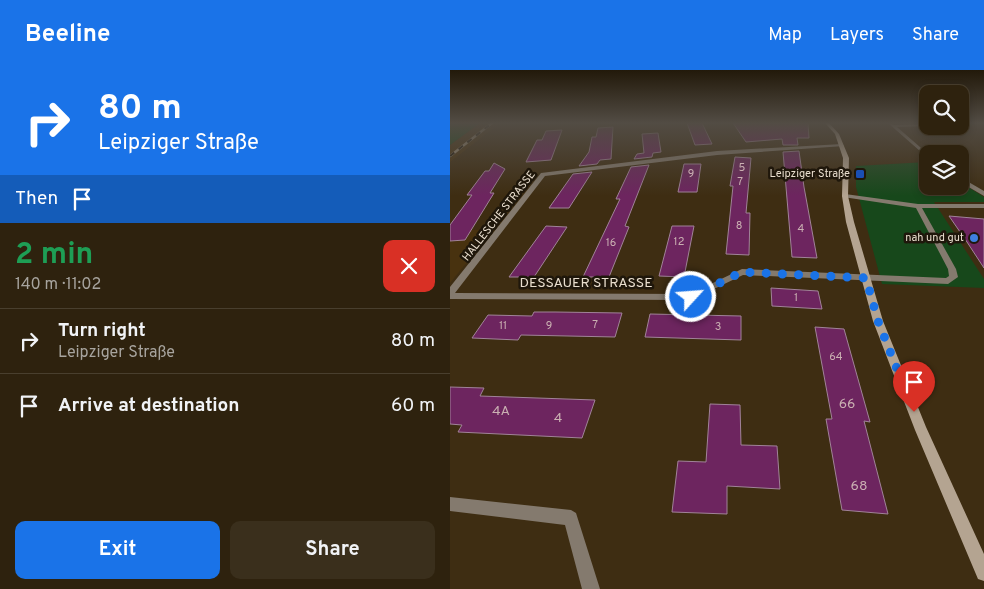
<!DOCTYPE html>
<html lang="en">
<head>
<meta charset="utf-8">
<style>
  :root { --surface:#2e220e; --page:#3a2f1c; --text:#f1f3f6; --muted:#a7a49e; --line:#493f2e; --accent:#1a73e8 }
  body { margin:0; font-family:Overpass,sans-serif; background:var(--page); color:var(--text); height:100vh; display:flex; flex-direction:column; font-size:19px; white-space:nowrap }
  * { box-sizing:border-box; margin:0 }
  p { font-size:16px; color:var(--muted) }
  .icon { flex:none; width:28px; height:28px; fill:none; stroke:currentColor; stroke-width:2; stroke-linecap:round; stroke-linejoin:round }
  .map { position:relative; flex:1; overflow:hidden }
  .panel { display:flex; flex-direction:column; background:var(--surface); width:450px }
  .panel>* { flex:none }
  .guide { background:#1a73e8; color:#fff; overflow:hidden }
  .fabs { position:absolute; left:469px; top:15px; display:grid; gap:10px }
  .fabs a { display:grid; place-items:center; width:50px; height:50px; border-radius:10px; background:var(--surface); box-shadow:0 2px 8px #0003,0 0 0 1px var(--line); font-size:25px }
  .pin { position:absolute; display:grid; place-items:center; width:42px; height:42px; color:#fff; margin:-51px -21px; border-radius:50% 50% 50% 0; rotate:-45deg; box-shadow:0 0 5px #0007 }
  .pin .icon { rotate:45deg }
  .me { position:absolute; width:55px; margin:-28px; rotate:64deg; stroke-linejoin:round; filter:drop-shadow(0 0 4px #0008) }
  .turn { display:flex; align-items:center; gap:18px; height:105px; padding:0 15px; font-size:22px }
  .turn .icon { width:65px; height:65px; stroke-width:2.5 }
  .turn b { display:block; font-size:35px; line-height:42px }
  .then { display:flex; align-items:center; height:48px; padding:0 15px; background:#0003; gap:10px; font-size:19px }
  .round { display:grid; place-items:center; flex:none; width:52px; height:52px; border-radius:10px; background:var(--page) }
  .head { display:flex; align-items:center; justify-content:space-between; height:85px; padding:0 15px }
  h1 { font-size:30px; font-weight:700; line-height:38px; color:#1e9e55 }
  .primary-button { display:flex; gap:10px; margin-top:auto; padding:10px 15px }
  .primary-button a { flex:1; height:58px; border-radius:10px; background:var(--accent); color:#fff; font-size:20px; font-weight:700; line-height:58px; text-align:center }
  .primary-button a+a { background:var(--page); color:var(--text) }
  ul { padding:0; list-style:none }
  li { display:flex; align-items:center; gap:15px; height:65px; padding:0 15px; border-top:1px solid var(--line) }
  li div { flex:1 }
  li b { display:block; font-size:19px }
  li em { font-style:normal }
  header { display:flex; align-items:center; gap:30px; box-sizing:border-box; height:70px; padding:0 25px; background:var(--accent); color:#fff }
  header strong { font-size:24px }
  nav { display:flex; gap:28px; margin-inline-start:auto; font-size:18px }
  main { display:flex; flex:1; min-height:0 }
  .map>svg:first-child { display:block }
  .built { fill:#48320f }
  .green { fill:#17481b }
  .building { fill:#6d255f; stroke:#a18399 }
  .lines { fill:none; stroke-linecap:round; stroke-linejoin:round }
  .street { fill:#847a6e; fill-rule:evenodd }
  .secondary { fill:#b4a491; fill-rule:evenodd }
  .rail-casing { stroke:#9c8f7a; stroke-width:2.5 }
  .rail { stroke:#1f170b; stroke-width:2; stroke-dasharray:5.5; stroke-linecap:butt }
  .route { stroke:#1a73e8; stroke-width:9; stroke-dasharray:0 16.2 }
  .transit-dot { fill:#1a4fb4; stroke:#1f170b; stroke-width:2 }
  .shop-dot { fill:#3f7fe0; stroke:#1f170b; stroke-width:2 }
  .labels { text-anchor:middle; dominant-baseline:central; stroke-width:5; stroke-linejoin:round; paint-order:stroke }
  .number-label { font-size:11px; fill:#cab0b2 }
  .far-poi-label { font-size:11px; fill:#e9dece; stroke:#1f170b; text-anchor:end }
  .far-street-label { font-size:11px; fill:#e9dece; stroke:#1f170b }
  .street-label { font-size:14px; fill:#e9dece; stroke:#1f170b }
  .near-number-label { font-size:14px; fill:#cab0b2 }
</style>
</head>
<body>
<header>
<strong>Beeline</strong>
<nav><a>Map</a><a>Layers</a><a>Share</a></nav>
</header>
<main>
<section class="panel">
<div class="guide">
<div class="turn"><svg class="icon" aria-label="right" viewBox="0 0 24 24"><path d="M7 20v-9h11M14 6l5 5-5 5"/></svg><div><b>80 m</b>Leipziger Straße</div></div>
<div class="then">Then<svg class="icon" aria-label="arrive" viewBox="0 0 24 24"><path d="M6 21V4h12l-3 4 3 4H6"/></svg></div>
</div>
<div class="head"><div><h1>2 min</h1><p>140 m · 11:02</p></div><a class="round" style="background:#d93025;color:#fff"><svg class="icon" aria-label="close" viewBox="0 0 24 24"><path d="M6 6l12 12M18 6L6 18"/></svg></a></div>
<ul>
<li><svg class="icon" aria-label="right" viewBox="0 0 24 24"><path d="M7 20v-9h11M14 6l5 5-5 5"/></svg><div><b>Turn right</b><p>Leipziger Straße</p></div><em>80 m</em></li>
<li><svg class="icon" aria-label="arrive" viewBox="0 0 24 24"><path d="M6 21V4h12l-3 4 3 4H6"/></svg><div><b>Arrive at destination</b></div><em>60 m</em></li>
</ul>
<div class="primary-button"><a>Exit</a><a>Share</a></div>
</section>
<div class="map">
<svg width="534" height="519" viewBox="0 0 534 519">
  <rect width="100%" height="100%" fill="#3e2d12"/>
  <g class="built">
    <path d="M30 53H50L0 92V75Z"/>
    <path d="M44 159 0 213V161Z"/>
  </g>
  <g class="green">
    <path d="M0 53H30L0 75Z"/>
    <path d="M477 92 478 116H510V112L534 127V132H484L534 209V218L432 214 406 117V96Z"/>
  </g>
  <g class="building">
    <path d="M237 53H252L262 74 245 75Z"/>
    <path d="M283 53H358L359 68H347L348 75H333L332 69 296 72Z"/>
    <path d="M163 57 161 89 150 90 147 94 129 96 139 82 142 67H146L148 58Z"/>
    <path d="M112 60 101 90 76 92 87 70H92L96 61Z"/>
    <path d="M208 63 211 82 203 83 202 87 184 89 187 84 194 83 192 64Z"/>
    <path d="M349 81 354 117 367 188 342 187 333 82Z"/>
    <path d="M285 87 301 88 296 143H300L299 185 276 184 283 116H280Z"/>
    <path d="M44 93 55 99 40 123H44L15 170 0 171V155L22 125H17L35 101H39Z"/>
    <path d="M234 94H251L247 122H228Z"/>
    <path d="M199 95 175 156 179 157 159 207H133L170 129H166L181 97Z"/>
    <path d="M142 102 119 138H99L123 104Z"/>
    <path d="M499 146 534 149V198L517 172Z"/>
    <path d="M96 156 117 157 84 207H59Z"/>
    <path d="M222 156H244L234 207 209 206Z"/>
    <path d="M321 218 368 221 372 239 322 236Z"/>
    <path d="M84 242H105L172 243 165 267 71 265 68 270 22 268 38 245 82 246Z"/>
    <path d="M200 244 291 246V270L195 267Z"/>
    <path d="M365 257 394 259 420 352 414 351 438 444 392 440 376 349H382Z"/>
    <path d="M0 317 34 318 30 326 145 330 132 368 8 362 12 355 0 354Z"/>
    <path d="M260 334 290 335 291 375 327 376 330 419 277 416V444L222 442 228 391 256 392Z"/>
  </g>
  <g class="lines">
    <g class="street">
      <path d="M438 53 444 55 478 54V56L447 57 478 84V88Z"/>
      <path d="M392 74 394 76 267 85 95 106 5 223 240 224 292 199 496 208 499 206 498 199 466 138 393 127 392 126 395 124 468 134H534V138H472L506 199 508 207 498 214 293 205 241 230 0 229V217L91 103 267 81Z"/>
      <path d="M510 107 534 121V126L510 112Z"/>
      <path d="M0 427 121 440 126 443 150 519H132L115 455 0 441Z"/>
    </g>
    <path class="secondary" d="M375 53H379L389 64 399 88 398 126 404 152 433 251 476 357 534 484V511L528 509 465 360 423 251 396 152 392 126 393 88 385 64Z"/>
    <g class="rail-casing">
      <path id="rail" d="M0 86 42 53"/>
    </g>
    <use href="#rail" class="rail"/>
  </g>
  <linearGradient id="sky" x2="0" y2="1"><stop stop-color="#22190a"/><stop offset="0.42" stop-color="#524c44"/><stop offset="1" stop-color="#524c44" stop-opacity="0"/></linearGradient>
  <rect width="534" height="126" fill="url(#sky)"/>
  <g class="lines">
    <path class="route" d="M241 227 292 202 416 208 428 251 464 342"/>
  </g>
  <rect class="transit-dot" x="405" y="99" width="10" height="10" rx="2.5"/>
  <circle class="shop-dot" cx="524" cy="168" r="5"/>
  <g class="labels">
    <g class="number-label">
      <text x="292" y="98">5</text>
      <text x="241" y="104">9</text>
      <text x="290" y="112">7</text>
      <text x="289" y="156">8</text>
      <text x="351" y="159">4</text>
      <text x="229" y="172">12</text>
      <text x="161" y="173">16</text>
      <text x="346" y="228">1</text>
      <text x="145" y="255">7</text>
      <text x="53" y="256">11</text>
      <text x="99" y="256">9</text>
      <text x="268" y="257">3</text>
      <text x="386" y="287">64</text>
    </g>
    <g class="far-poi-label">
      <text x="400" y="104">Leipziger Straße</text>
      <text x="514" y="168">nah und gut</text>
    </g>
    <g class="far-street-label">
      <text transform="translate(49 146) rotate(-52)">HALLESCHE STRASSE</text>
    </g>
    <g class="street-label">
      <text x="136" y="213">DESSAUER STRASSE</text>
    </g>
    <g class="near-number-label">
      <text x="397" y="334">66</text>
      <text x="51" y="341">4A</text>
      <text x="108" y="348">4</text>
      <text x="409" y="416">68</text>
    </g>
  </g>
</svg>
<div class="fabs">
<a><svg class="icon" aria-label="search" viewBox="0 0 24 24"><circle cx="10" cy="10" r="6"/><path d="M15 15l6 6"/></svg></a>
<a><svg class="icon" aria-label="layers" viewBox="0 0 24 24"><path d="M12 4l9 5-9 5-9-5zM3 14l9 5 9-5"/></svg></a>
</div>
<div class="pin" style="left:464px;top:342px;background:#d93025"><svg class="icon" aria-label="arrive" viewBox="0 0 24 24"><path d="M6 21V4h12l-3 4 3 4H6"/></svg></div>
<svg class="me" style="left:241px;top:227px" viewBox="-20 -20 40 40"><circle r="17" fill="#1a73e8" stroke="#fff" stroke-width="3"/><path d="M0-11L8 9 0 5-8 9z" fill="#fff"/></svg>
</div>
</main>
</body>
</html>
